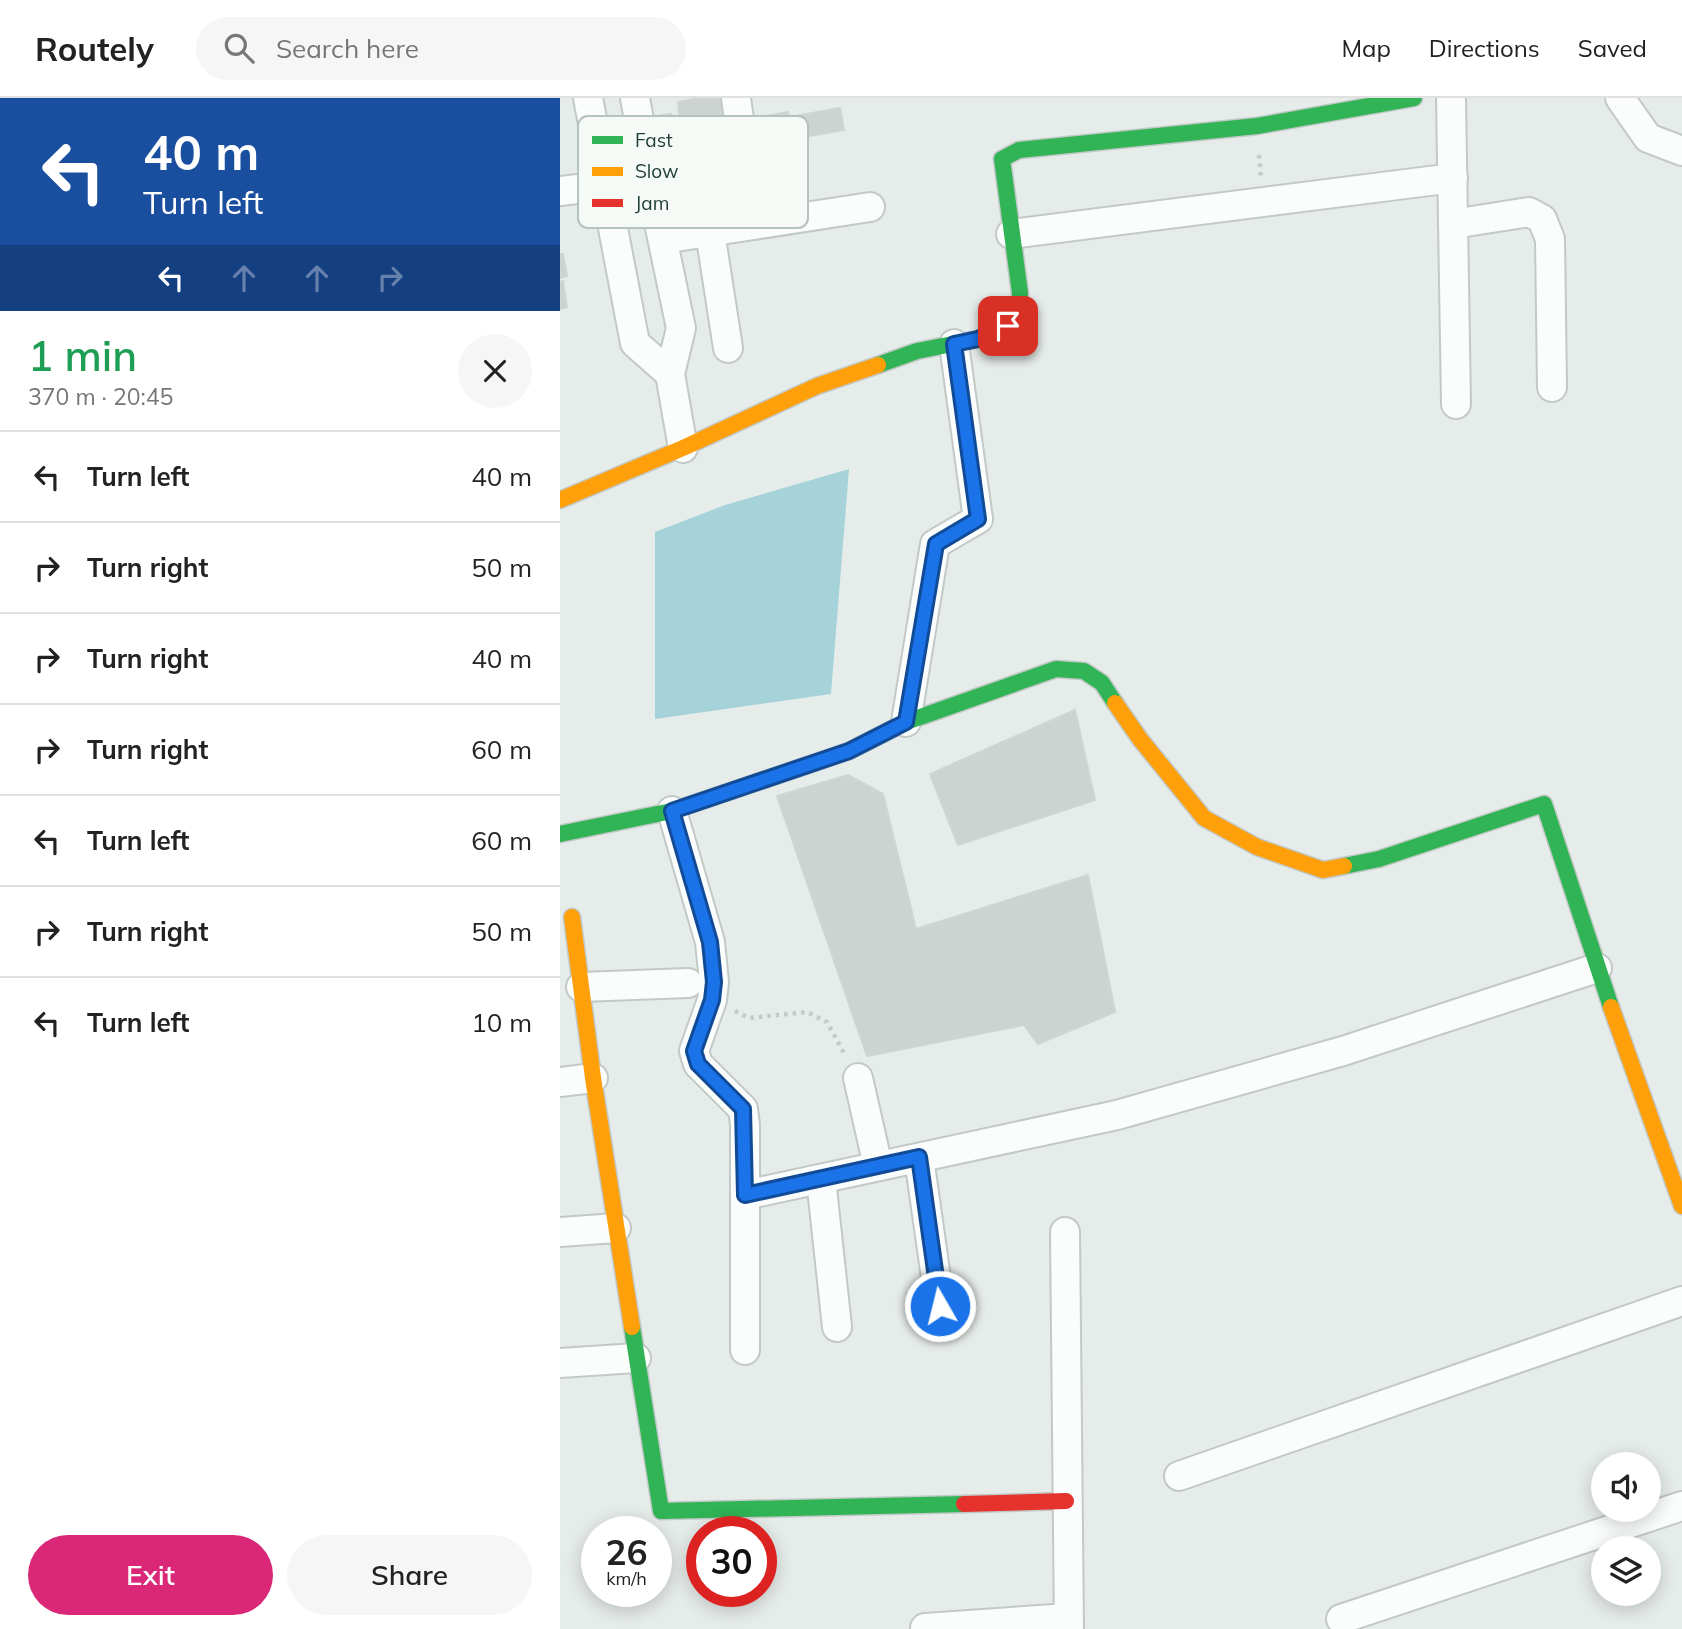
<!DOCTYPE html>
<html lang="en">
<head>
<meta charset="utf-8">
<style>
  :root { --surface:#fff; --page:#f6f6f6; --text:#222; --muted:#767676; --line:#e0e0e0; --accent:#db2777 }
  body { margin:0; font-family:Mulish,sans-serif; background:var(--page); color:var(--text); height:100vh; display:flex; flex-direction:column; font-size:26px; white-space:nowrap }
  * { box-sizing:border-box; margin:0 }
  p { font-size:23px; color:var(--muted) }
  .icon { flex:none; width:38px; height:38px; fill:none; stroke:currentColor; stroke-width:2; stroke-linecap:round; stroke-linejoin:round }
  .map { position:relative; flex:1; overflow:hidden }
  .side { display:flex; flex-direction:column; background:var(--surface); width:560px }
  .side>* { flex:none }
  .hud { background:#1a4fa0; color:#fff; overflow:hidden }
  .tools { position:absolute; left:1031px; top:1354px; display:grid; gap:14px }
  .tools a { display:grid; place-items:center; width:70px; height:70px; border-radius:50%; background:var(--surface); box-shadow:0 4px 18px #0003; font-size:35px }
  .speed { position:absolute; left:21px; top:1418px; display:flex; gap:14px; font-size:35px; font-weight:700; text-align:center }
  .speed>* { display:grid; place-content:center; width:91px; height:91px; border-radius:50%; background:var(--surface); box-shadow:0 4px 18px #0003; line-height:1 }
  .speed small { font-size:18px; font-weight:400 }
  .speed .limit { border:10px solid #d22; background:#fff; color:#111 }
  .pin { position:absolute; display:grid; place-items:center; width:60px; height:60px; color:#fff; margin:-30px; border-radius:14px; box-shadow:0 4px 10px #0006 }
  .me { position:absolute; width:77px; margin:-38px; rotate:352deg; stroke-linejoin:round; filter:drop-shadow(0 0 5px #0008) }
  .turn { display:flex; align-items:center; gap:24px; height:147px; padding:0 28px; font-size:32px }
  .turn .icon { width:91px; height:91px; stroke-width:2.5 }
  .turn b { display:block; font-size:49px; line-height:60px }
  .lanes { display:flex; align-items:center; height:66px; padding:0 28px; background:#0003; justify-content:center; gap:35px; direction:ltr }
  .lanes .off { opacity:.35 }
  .round { display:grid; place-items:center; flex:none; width:74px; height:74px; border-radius:37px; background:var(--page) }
  .overview { display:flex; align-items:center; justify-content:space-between; height:119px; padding:0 28px }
  h1 { font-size:42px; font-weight:600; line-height:52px; color:#1e9e55 }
  .primary-button { display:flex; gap:14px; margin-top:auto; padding:14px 28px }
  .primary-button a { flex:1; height:80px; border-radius:42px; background:var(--accent); color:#fff; font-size:28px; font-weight:600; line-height:80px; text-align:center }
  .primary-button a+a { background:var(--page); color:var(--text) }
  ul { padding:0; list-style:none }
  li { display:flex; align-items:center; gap:21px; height:91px; padding:0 28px; border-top:2px solid var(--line) }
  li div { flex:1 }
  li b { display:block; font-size:26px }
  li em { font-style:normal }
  header { display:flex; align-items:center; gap:42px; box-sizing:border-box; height:98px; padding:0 35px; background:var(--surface); border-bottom:2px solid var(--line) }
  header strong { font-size:33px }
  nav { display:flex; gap:38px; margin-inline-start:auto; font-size:24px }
  .search { width:490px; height:63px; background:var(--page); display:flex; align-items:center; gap:18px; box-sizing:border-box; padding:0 24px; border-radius:38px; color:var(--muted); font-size:26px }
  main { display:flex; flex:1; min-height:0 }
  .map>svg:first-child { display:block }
  .water { fill:#a6d3da }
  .building { fill:#cdd3d0; stroke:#cfd5d2; stroke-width:2 }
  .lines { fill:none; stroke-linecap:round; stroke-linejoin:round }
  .street-casing { stroke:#c3c9c6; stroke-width:32 }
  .fast-casing { stroke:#c2c9c6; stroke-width:19 }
  .slow-casing { stroke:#c2c9c6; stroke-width:19 }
  .jam-casing { stroke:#c2c9c6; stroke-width:19 }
  .path { stroke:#c1cbc8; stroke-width:4.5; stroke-dasharray:3.5 5; stroke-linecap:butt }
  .street { stroke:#fbfcfc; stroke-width:28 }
  .fast { stroke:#30b455; stroke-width:16 }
  .slow { stroke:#ff9f0a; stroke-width:16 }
  .jam { stroke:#e5322d; stroke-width:16 }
  .route-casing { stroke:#114b97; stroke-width:18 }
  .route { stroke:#1a73e8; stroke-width:12 }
  .key { fill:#f5faf7; stroke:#b6c2be; stroke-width:2 }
  .key-label { font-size:19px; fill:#224038 }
</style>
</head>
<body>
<header>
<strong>Routely</strong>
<div class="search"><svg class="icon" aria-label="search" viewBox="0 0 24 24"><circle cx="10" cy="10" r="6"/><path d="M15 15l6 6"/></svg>Search here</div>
<nav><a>Map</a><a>Directions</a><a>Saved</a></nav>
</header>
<main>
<section class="side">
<div class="hud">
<div class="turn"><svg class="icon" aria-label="left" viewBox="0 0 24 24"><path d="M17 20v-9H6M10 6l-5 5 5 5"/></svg><div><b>40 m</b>Turn left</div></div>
<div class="lanes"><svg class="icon" aria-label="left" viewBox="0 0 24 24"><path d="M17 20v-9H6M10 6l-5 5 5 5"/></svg><svg class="icon off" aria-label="ahead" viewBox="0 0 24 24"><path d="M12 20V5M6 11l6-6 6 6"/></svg><svg class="icon off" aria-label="ahead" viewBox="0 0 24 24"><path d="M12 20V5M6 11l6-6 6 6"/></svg><svg class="icon off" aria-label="right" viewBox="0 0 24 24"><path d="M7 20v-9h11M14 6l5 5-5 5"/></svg></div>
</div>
<div class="overview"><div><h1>1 min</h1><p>370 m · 20:45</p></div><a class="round"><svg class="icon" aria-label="close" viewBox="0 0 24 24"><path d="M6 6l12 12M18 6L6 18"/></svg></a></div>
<ul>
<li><svg class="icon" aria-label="left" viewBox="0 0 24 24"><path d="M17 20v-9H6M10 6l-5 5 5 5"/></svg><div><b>Turn left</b></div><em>40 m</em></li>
<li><svg class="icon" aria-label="right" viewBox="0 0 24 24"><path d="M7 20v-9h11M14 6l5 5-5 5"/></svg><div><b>Turn right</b></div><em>50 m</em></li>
<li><svg class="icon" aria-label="right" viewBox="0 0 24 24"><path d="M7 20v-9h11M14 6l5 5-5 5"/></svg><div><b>Turn right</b></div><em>40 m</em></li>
<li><svg class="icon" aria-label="right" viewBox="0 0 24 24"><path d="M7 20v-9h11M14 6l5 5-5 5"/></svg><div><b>Turn right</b></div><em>60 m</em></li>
<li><svg class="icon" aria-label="left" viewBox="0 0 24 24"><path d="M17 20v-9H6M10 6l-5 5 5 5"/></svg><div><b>Turn left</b></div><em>60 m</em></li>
<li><svg class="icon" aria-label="right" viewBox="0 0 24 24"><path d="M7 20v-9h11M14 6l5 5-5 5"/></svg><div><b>Turn right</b></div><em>50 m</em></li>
<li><svg class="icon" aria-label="left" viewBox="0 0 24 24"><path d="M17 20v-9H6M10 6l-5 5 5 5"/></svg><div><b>Turn left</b></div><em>10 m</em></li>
</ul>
<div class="primary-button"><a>Exit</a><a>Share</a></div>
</section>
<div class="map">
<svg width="1122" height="1531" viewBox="0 0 1122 1531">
  <rect width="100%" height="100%" fill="#e6ece9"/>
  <path class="water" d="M289 371 271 596 95 621V434L165 407Z"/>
  <g class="building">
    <path d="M139 0H163L167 18 120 26 118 4Z"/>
    <path d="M280 10 284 32 237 40 235 18Z"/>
    <path d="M228 14 232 36 185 44 184 22Z"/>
    <path d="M111 16 115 49 89 54 83 20Z"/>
    <path d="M245 91 249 113 203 121 201 98Z"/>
    <path d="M0 156H3L7 178 0 180Z"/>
    <path d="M3 183 7 209 0 211V184Z"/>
    <path d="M515 612 535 702 398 747 370 676Z"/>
    <path d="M288 677 323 696 356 831 528 777 555 914 478 946 464 927 307 958 217 698Z"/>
  </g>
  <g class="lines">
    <g class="street-casing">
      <g id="street">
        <path d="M28 0 75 245 110 276"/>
        <path d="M75 0 90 82 121 230 110 276 123 350"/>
        <path d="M176 0 194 127"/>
        <path d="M891 0 896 306"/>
        <path d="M1060 0 1088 40 1122 53"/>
        <path d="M0 93 90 82"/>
        <path d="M893 126 969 114 982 121 990 141 992 289"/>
        <path d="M150 134 168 250"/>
        <path d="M451 136 893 80"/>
        <path d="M103 141 310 109"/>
        <path d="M346 624 375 446 418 421 394 246"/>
        <path d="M112 713 150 844 154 884 152 902 134 953 138 966 183 1011 185 1027V1252"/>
        <path d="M21 889 128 885"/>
        <path d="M298 980 318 1068"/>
        <path d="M0 984 33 980"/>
        <path d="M359 1060 380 1208"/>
        <path d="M261 1081 277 1229"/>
        <path d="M185 1097 557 1017 783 953 1037 870"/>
        <path d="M0 1134 56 1130"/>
        <path d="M505 1134 509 1531"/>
        <path d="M0 1265 76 1260"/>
        <path d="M619 1378 1122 1203"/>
        <path d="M781 1521 1122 1408"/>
        <path d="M365 1530 508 1520"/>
      </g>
    </g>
    <g class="fast-casing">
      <g id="fast">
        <path d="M318 267 357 253 418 241 448 227 459 215 460 195 442 61 459 52 697 28 854 0"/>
        <path d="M0 736 112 713 289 653 346 624 496 571 524 573 542 585 555 605"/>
        <path d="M784 768 819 761 984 706 1051 909"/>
        <path d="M72 1229 101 1413 404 1406"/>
      </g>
    </g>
    <g class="slow-casing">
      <g id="slow">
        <path d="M0 402 123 350 257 288 318 267"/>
        <path d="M555 605 580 641 644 720 697 749 763 772 784 768"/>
        <path d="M12 819 33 980 72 1229"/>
        <path d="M1051 909 1122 1108"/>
      </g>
    </g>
    <g class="jam-casing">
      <path id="jam" d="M404 1406 506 1403"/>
    </g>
    <g class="path">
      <path d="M699 57 701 80"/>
      <path d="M175 913 189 920 247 914 267 924 285 957"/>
    </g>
    <use href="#street" class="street"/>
    <use href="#fast" class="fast"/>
    <use href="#slow" class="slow"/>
    <use href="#jam" class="jam"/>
  </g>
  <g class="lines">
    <g class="route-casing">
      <path id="route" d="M380 1208 359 1059 185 1097 183 1011 138 966 134 953 152 902 154 884 150 844 112 713 289 653 346 624 376 446 418 421 394 246 418 241 448 228"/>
    </g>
    <use href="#route" class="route"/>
  </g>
  <rect x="18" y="18" width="230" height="112" rx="10" class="key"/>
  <rect x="32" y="38" width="31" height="8" fill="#30b455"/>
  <rect x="32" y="69" width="31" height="9" fill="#ff9f0a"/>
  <rect x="32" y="101" width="31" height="8" fill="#e5322d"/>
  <g class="key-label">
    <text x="75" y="49">Fast</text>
    <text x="75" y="80">Slow</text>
    <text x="75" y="112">Jam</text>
  </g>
</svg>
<div class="tools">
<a><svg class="icon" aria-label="sound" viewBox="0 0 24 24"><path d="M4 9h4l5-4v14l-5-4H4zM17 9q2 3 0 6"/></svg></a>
<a><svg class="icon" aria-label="layers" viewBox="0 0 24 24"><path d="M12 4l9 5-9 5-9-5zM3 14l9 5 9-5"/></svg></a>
</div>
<div class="speed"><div>26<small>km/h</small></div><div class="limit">30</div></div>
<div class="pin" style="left:448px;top:228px;background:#d93025"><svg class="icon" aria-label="arrive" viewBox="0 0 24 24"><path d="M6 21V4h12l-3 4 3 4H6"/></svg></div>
<svg class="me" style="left:380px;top:1208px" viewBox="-20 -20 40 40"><circle r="17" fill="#1a73e8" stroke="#fff" stroke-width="3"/><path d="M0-11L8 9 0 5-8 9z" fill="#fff"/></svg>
</div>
</main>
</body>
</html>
